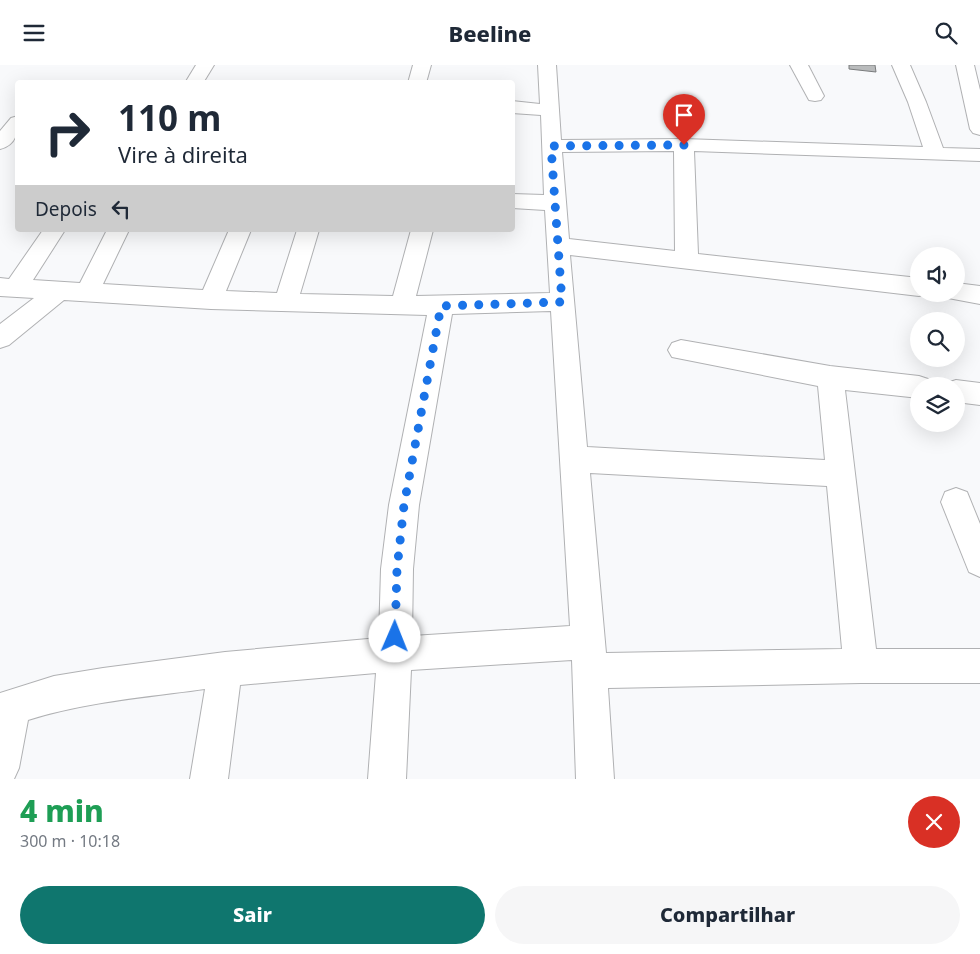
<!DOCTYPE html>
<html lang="pt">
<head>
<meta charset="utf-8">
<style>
  :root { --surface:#fff; --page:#f6f6f7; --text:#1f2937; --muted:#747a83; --accent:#0f766e }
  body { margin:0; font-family:"Noto Sans",sans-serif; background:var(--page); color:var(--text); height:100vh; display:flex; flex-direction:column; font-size:19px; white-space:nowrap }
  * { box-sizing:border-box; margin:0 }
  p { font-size:16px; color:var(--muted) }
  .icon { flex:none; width:28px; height:28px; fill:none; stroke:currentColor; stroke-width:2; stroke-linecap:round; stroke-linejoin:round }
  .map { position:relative; height:714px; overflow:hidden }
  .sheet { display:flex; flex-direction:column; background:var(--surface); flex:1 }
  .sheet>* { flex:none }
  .banner { position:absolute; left:15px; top:15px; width:500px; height:152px; border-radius:5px; box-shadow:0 5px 20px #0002; background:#fff; color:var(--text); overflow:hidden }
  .tools { position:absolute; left:910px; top:182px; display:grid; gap:10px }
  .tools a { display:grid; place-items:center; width:55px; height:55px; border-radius:50%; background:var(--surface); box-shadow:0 5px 20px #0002; font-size:25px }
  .pin { position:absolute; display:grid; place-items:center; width:42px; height:42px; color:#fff; margin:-51px -21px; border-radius:50% 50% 50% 0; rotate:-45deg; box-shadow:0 0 5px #0007 }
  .pin .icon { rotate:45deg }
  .me { position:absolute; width:55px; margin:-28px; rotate:1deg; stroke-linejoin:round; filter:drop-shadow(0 0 4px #0008) }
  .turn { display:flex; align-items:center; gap:18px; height:105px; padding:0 20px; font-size:22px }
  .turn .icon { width:65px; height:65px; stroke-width:2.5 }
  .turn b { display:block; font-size:35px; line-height:42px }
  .then { display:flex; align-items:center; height:48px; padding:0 20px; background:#0003; gap:10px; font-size:19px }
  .round { display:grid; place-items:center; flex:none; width:52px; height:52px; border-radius:26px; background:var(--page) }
  .headline { display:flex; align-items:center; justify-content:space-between; height:85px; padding:0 20px }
  h1 { font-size:30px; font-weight:800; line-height:38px; color:#1e9e55 }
  .primary-button { display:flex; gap:10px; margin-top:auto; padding:10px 20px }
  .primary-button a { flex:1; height:58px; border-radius:30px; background:var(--accent); color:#fff; font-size:20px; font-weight:800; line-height:58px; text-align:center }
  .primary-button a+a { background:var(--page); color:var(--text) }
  header { display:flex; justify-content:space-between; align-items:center; height:65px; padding:0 20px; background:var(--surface); font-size:22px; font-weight:800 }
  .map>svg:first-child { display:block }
  .building { fill:#b9bbbc; stroke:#7a7c7d }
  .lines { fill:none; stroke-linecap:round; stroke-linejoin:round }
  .minor-casing { stroke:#b0b1b3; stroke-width:2 }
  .minor { fill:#fff; fill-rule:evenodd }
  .route { stroke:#1a73e8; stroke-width:9; stroke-dasharray:0 16.2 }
</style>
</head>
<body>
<header><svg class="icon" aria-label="menu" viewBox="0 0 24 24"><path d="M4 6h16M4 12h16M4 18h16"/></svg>Beeline<svg class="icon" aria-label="search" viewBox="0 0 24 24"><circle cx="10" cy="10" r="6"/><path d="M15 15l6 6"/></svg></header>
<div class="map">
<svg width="980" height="714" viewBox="0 0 980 714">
  <rect width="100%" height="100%" fill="#f8f9fb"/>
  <path class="building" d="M849 0H875L876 7 849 4Z"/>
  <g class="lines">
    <g class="minor-casing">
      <g id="minor">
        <path d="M196 0H214L203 18H185Z"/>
        <path d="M413 0H431L426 18H408Z"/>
        <path d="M538 0H556L561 75 684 74 923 82 908 37 892 0H910L926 37 943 83 980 84V96L694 86 698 189 919 213V229H926L919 231 570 190 587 382 825 395 818 321 672 292 668 285 672 278 681 275 830 301 919 311 928 314 932 321H919V333L845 325 876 584H980V618H861L608 623 614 714H576L572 595 411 605 406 714H368L376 608 240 620 228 714H190L205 624C146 632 85 637 28 655L19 703 14 714H0V628L54 611 103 603 225 587 379 573 381 504 389 440 427 250 211 244 64 235 9 280 0 283V259L34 233 0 231V213L9 214 43 165H65L33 215 80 218 107 165H129L103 219 203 225 229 165H251L226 226 277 228 297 165H319L300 229 393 231 411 165H433L416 231 550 228 545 145 512 143V129L544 130 541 50 512 48V36L540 39ZM674 86 675 186 569 174 562 87ZM551 246 570 561 412 571 413 504 419 440 452 249ZM590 408 827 421 842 584 606 588Z"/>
        <path d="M790 0H808L824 31 821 35 815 36 809 35Z"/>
        <path d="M956 0H974L980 25V70L973 68 970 64Z"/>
        <path d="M18 51C18 66 17 80 0 84V66L11 53Z"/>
        <path d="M956 218 980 221V239L948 233 945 229H956Z"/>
        <path d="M956 315 980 318V340L956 337V321H945L947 318Z"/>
        <path d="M956 423 967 427 980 459V512L969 507 941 437 945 427Z"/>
      </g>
    </g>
    <use href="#minor" class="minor"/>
  </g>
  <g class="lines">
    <path class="route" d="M395 572 397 504 404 440 441 241 562 237 551 81 684 80"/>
  </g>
</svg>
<div class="tools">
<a><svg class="icon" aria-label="sound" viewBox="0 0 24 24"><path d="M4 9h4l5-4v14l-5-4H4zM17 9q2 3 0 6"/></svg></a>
<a><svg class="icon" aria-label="search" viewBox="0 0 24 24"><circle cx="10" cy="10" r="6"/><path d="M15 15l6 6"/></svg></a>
<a><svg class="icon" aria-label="layers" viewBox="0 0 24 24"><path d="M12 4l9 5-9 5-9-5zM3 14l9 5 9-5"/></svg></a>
</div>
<div class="pin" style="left:684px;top:80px;background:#d93025"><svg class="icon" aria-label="arrive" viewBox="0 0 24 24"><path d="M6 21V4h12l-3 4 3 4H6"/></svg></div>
<svg class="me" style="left:395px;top:572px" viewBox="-20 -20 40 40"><circle r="19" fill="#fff"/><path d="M0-13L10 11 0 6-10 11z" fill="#1a73e8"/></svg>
<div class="banner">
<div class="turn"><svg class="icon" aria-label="right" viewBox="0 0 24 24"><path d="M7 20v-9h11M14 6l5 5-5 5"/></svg><div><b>110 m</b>Vire à direita</div></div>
<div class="then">Depois<svg class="icon" aria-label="left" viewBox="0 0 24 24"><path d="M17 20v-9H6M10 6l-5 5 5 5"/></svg></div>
</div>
</div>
<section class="sheet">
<div class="headline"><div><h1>4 min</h1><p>300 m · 10:18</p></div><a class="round" style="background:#d93025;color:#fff"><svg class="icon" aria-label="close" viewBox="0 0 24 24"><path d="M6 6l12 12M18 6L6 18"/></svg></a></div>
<div class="primary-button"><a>Sair</a><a>Compartilhar</a></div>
</section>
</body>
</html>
